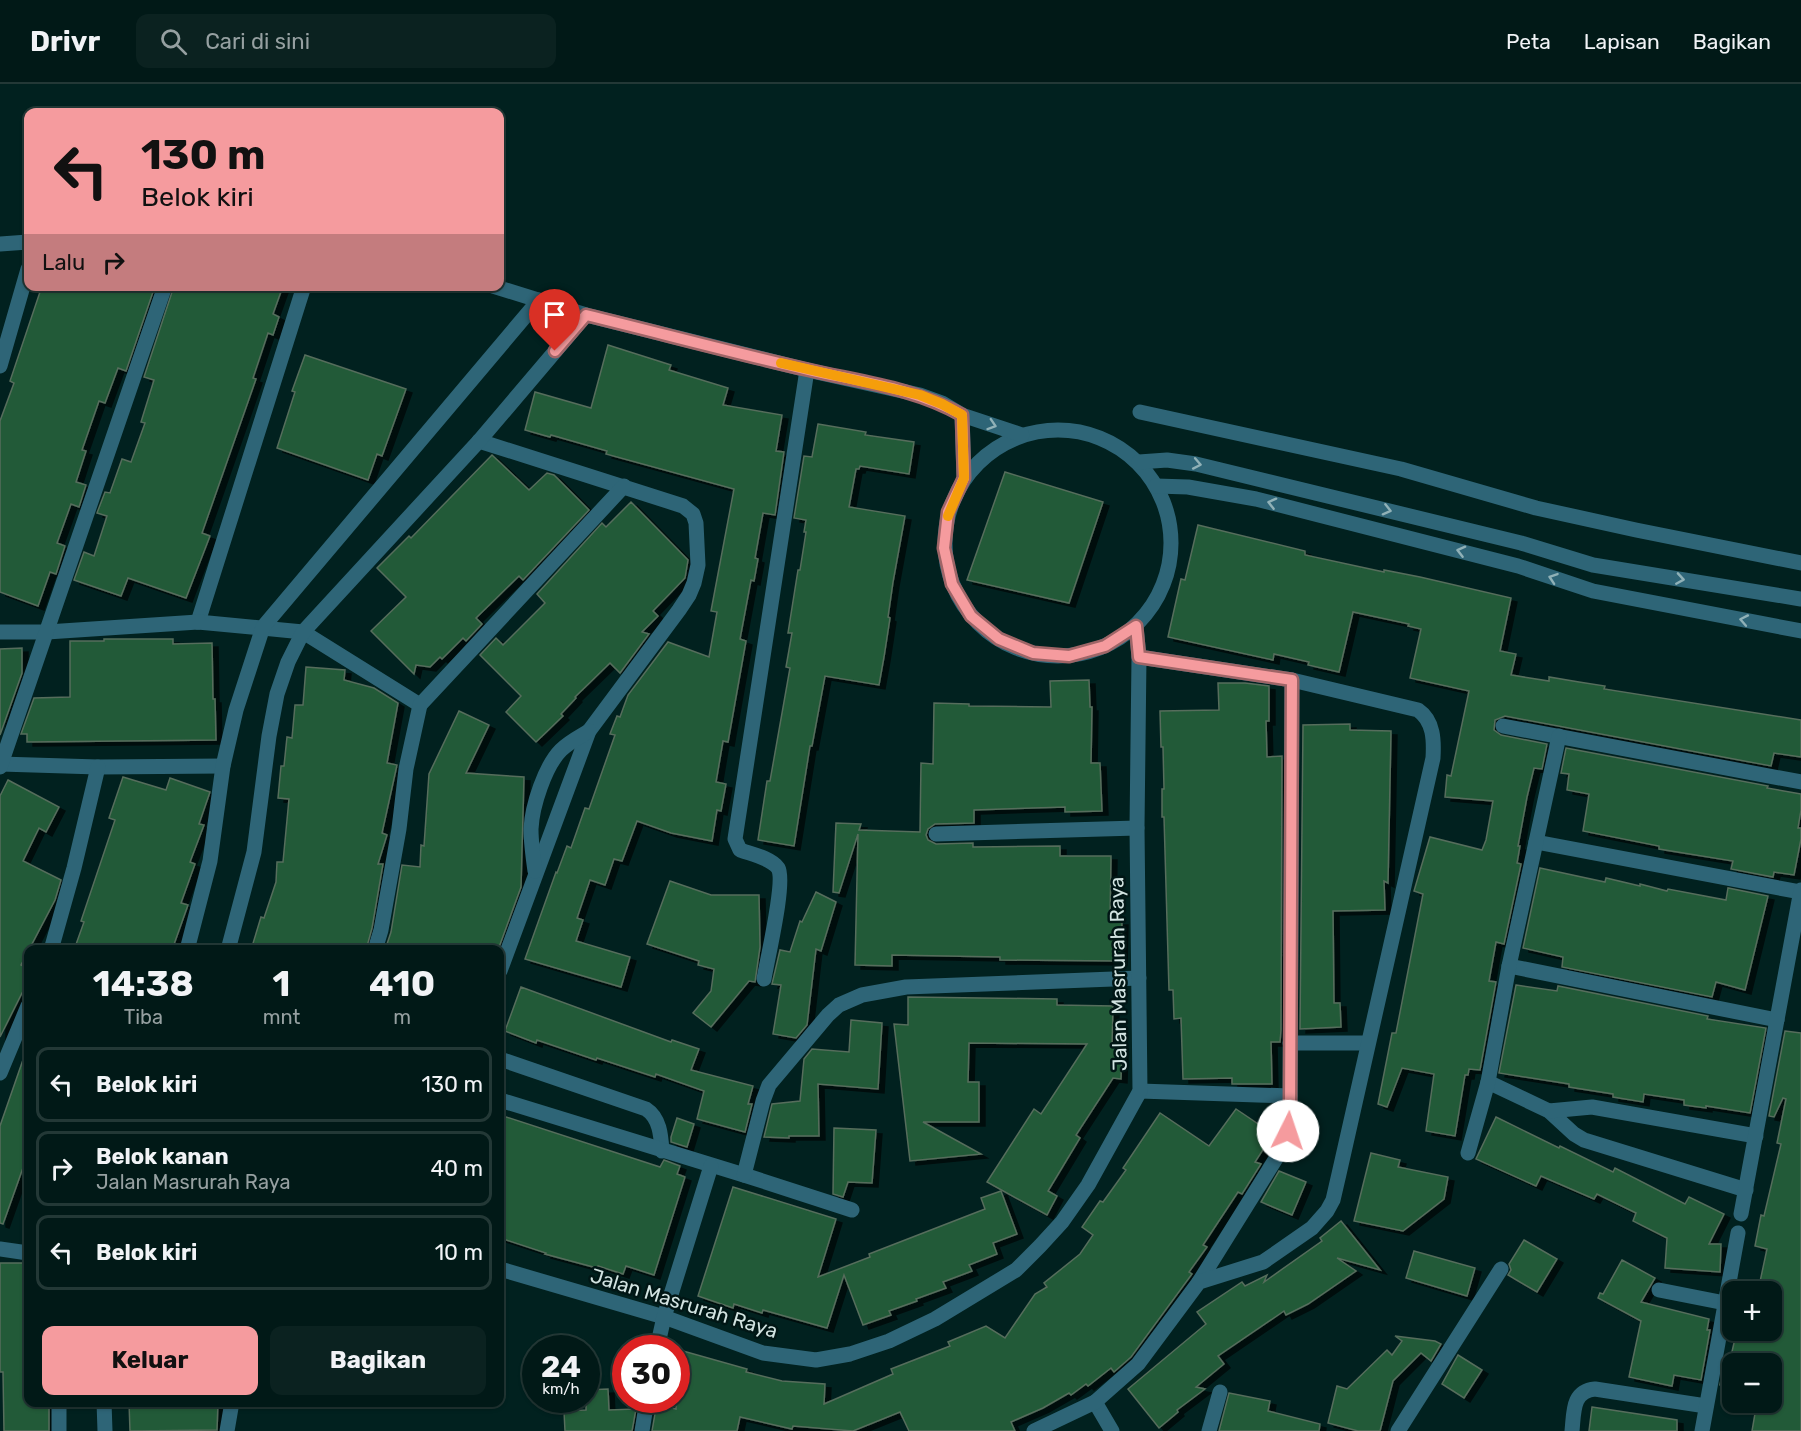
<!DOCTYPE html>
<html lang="id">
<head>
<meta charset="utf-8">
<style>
  :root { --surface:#011917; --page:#0b2220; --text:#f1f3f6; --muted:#96a0a1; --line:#233836; --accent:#f59b9e }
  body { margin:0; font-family:Rubik,sans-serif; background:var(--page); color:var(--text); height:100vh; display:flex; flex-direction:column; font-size:22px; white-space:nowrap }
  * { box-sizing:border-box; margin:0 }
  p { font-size:20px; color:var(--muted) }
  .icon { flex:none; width:33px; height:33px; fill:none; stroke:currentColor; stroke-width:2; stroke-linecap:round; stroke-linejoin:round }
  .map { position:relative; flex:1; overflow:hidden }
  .details { position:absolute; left:24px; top:861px; width:480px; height:462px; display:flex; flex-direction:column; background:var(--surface); border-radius:12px; box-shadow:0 2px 4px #0004,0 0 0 2px var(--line) }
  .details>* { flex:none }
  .top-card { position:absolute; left:24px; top:24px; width:480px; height:183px; border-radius:12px; box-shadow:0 2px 4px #0004,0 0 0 2px var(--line); background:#f59b9e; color:#111; overflow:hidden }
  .fabs { position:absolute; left:1722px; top:1197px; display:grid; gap:12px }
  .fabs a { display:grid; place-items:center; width:60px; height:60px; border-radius:12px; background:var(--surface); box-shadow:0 2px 4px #0004,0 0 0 2px var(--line); font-size:30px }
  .speed { position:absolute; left:522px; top:1251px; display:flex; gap:12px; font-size:30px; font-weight:700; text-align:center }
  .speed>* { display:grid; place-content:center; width:78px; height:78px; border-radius:50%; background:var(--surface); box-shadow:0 2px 4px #0004,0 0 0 2px var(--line); line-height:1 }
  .speed small { font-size:15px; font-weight:400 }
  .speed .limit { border:9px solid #d22; background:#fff; color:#111 }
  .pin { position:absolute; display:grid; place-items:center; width:51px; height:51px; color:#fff; margin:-62px -26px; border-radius:50% 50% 50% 0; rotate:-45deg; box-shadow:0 0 6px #0007 }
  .pin .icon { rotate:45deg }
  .me { position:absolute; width:66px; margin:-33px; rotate:4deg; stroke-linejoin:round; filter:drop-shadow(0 0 4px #0008) }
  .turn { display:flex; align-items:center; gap:21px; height:126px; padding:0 18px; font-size:27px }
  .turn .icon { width:78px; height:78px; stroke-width:2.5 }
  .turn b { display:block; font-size:42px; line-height:51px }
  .then { display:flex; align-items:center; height:57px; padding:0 18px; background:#0003; gap:12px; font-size:22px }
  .eta { display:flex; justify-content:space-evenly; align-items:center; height:102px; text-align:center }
  .eta b { font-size:36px; font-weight:700; line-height:42px }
  .primary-button { display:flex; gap:12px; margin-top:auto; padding:12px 18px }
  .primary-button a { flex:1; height:69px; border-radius:12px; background:var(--accent); color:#111; font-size:24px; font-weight:700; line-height:69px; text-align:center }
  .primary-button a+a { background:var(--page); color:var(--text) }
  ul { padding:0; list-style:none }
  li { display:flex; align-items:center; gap:18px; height:75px; margin:0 12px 9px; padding:0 6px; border:3px solid var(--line); border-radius:12px }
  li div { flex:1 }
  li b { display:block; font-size:22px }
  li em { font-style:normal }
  header { display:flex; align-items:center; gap:36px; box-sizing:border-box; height:84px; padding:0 30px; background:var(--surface); border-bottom:2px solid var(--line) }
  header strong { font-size:28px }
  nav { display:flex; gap:33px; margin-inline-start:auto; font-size:21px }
  .search { width:420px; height:54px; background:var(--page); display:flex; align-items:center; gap:15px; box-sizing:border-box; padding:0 21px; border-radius:12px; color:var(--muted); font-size:22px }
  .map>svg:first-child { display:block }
  .building { fill:#205a37; stroke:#566d5c; stroke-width:1.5; filter:url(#shadow) }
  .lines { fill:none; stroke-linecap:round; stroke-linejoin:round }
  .minor { stroke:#2e6577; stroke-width:15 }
  .oneway { stroke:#90b1b7 }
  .route-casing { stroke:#9f6567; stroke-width:15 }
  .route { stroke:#f59b9e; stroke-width:10 }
  .slow { stroke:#f59e0b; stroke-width:10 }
  .labels { text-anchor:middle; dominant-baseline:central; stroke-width:5; stroke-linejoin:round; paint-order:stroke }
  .street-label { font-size:20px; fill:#d2e3e1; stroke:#011615 }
</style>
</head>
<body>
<header>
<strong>Drivr</strong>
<div class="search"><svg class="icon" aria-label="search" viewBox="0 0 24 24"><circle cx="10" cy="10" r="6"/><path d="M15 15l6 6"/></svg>Cari di sini</div>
<nav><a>Peta</a><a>Lapisan</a><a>Bagikan</a></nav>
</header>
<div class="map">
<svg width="1801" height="1347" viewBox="0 0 1801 1347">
  <defs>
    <filter id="shadow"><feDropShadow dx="6" dy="4" stdDeviation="0" flood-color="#0009"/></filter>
  </defs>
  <rect width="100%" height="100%" fill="#01211f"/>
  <g class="building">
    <path d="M42 202H155L126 287 118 284 105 319 99 317 82 366 86 367 76 398 86 401 79 423 71 420 57 459 65 462 56 490 50 488 38 522 0 508V337L14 299 10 297Z"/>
    <path d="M174 202H283L273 230 279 233 273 251 268 249 253 294 256 295 202 449 210 452 186 514 128 494 121 512 74 496 84 468 94 472 107 432 97 429 105 408 110 409 122 375 131 378 145 339 141 338 154 296 144 293Z"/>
    <path d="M608 261 671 281 669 286 728 304 723 321 782 331 776 367 784 368 775 431 763 429 755 474 758 475 754 497 751 496 740 555 746 557 728 658 723 657 716 698 726 700 721 727 717 726 712 757 671 749 637 737 622 777 614 775 605 801 590 796 577 834 583 836 576 857 630 873 621 903 525 875 556 788 557 789 567 762 571 764 585 724 589 725 615 651 610 650 617 632 620 633 628 611 668 558 709 573 717 528 711 527 734 405 606 370 607 367 551 351 550 353 525 346 535 308 591 324Z"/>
    <path d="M305 271 406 305 382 372 377 370 368 396 277 364 295 308 292 307Z"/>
    <path d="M818 340 866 348 865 351 914 358 909 390 860 382 859 385H856L849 423 905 432 893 498 888 533 890 534 884 573 879 601 825 592 812 662H810L794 762 758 756 767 697H770L790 584 786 583 792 549H788L798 486H800L806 448H804L806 436 794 434 804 372 812 373Z"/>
    <path d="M492 371 529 406 547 389 554 391 589 426 523 496 519 492 476 534 482 540 466 557 463 554 442 575 440 573 430 583 416 581 414 590 371 547 406 513 377 484 409 452 411 454Z"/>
    <path d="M1005 388 1103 418 1069 519 967 496Z"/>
    <path d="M631 418 688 476 685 494 653 527 658 532 642 548 649 550 620 589 610 579 575 613 576 614 561 630 563 632 536 658 506 628 521 612 480 571 496 554 503 561 545 519 537 510 602 439 606 443Z"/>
    <path d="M1198 441 1305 467V471L1384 488V486L1420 493 1511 514 1500 567 1516 570 1511 591 1549 597V593L1579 598 1605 602 1604 605 1801 636V673L1774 669 1771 682 1505 632 1495 636 1494 646 1501 651 1547 660 1542 685 1534 684 1527 713 1518 762H1520L1517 779 1521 780 1504 860 1496 858 1489 897 1496 898 1480 986 1469 985 1468 991H1465L1455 1052 1426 1047 1434 990 1402 984 1387 1023 1378 1020 1392 949H1396L1423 810 1414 807 1430 753 1482 766 1486 756 1493 717 1445 713 1447 691 1451 692 1469 607 1410 594 1421 545 1408 542 1409 540 1353 528 1339 588 1308 581 1309 578 1274 570 1273 576 1168 553 1181 495 1185 496Z"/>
    <path d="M104 555H173V560L212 559 213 615H215L216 656 27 658V650H21L34 614 70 613V557H104Z"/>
    <path d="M22 564V589L0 651V565Z"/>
    <path d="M306 583 345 586 344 596 374 604 398 619 387 679 397 681 382 749 387 751 378 780H383L372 844 366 866H251L261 833 264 834 276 798 277 778H283L289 715 278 714 281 682H284L287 653 292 654 295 621H303Z"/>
    <path d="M1089 596 1090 623H1092L1091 679H1100L1102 727 1065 728V723L974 726V739L935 740 928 745 926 751 928 756 936 760 973 759V763L1060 762V772H1111L1110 837H1122L1121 877 1000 876V873L892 871V882L855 881 858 750 839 809 833 808 836 739 861 740 859 746 920 748 921 679 933 680 934 619 969 620V622L1051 623 1050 597Z"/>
    <path d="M1218 599H1245L1269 602V637H1266L1267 673 1282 672 1281 946 1280 958H1271L1272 1000H1232V994L1183 995 1181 934 1174 935 1173 906H1169L1164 733H1162V705H1164L1163 663H1161L1160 627 1219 626Z"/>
    <path d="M459 627 489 641 466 689 524 693 521 803 498 866H457L437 860V866H385L391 848 402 781 420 783 421 761 424 762 429 690Z"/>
    <path d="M1350 640V646L1391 647 1388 799 1384 797 1385 826 1333 827 1334 919H1340L1341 943 1300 945 1303 641Z"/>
    <path d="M1566 664 1768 702 1767 704 1801 710V726L1798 744H1801V755L1794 791 1774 788 1773 793 1731 785 1733 777 1659 765V762L1583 747 1589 710 1567 706 1569 690 1561 689Z"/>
    <path d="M123 693 166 706 170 694 210 708 199 740 204 741 190 778 195 780 181 819 188 821 172 866H74L84 838 81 837 115 736 109 734Z"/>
    <path d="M8 696 59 723 46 748 39 744 23 777 61 796 55 816 21 881 28 885V897L0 953V712Z"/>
    <path d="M1540 784 1605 798 1606 794 1640 802V800L1667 807 1668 805 1726 816 1728 804 1768 812 1745 906 1716 898 1712 913 1562 883 1563 873 1523 864Z"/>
    <path d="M670 797 711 811H759L760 863 755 898 749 897 711 943 693 929 711 907 714 885 698 881 699 877 647 860Z"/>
    <path d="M816 808 836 818 821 867 816 865 807 941 796 954 773 950 781 901 772 900 780 866 790 868 800 837 802 838Z"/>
    <path d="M1516 901 1557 907 1558 902 1708 932 1707 935 1766 944 1750 1029 1706 1022V1024L1684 1021V1016L1644 1010 1643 1018 1613 1013V1010L1569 1003V1000L1499 989Z"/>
    <path d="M521 903 671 958 672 956 699 965 691 986 753 1002 748 1020H752L745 1048 697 1035 704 1007 656 990 655 993 597 974 596 976 537 956 536 959 505 947Z"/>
    <path d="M908 913 1057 915V921L1113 922 1112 961H1122L1121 995 1113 994 1076 1051 1080 1054 1048 1107 1057 1112 1047 1131 987 1098 1034 1025 1041 1030 1087 960 969 959 968 998H979V1038H923L981 1070 910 1077 894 940 908 941Z"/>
    <path d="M851 936 882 939 878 1005 818 1000 819 1052H789V1054L764 1053 772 1020 800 1017 804 975 812 965 849 968Z"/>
    <path d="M1785 947 1801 949V1347H1752L1757 1318H1772V1280H1732V1303L1720 1301 1726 1271 1731 1272 1737 1246H1772V1208L1758 1207 1767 1165 1755 1162 1761 1131 1764 1132 1781 1060 1777 1059 1786 1015 1783 1014 1774 1033 1769 1032Z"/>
    <path d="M25 970 28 971V1082L24 1081 3 1140 0 1139V1042Z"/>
    <path d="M1236 1025 1273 1050 1255 1078 1261 1080 1242 1110 1238 1108 1203 1161 1207 1163 1189 1188 1192 1190 1131 1273 1114 1288 1111 1284 1088 1302 1086 1300 1071 1311 1069 1309 1043 1324 1011 1338 1015 1347H909L900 1328 853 1347 793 1342 792 1345 740 1333 737 1347H652L656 1324H663L664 1322 676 1325V1265L747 1285 746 1288 782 1297 825 1300 824 1320 893 1290 891 1285 950 1262 948 1258 986 1242 1005 1254 1035 1210 1047 1203 1044 1199 1080 1170 1093 1151 1082 1143 1100 1117 1103 1118 1126 1086 1123 1084 1160 1029 1209 1062Z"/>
    <path d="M500 1031 660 1083 664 1076 680 1082 677 1090 685 1093 654 1191 626 1182 623 1190 598 1182 597 1184 545 1170 546 1169 500 1154Z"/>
    <path d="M1496 1033 1559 1064 1560 1062 1613 1088 1615 1084 1685 1120 1689 1113 1724 1130 1709 1160H1721L1720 1188 1665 1184 1667 1154 1633 1137 1636 1129 1597 1110 1594 1115 1541 1092 1536 1102 1476 1075Z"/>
    <path d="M677 1034 694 1040 687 1063 671 1058V1053Z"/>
    <path d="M834 1044 876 1046 872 1099 848 1098 843 1113 833 1110Z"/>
    <path d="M1371 1069 1400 1076 1398 1083 1448 1093 1444 1115 1403 1147 1354 1137Z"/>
    <path d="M1279 1087 1306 1098 1292 1131 1261 1118Z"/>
    <path d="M733 1103 836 1135 818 1193 870 1173 869 1170 985 1125 981 1114 1001 1107 1017 1150 993 1159 997 1170 969 1181 972 1187 943 1198 946 1204 916 1215 917 1217 889 1227 891 1231 863 1241 844 1191 827 1244 763 1226 762 1229 734 1220 733 1224 698 1212Z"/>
    <path d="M1341 1137 1380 1186 1337 1174 1356 1187 1308 1220 1286 1231 1284 1227 1218 1272 1224 1280 1196 1303 1205 1305 1177 1326 1178 1328 1159 1344 1128 1305 1206 1240 1197 1228 1242 1198 1245 1202 1267 1191 1264 1198 1322 1157 1320 1154Z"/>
    <path d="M1524 1156 1557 1175 1537 1208 1508 1191 1511 1186 1509 1180Z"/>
    <path d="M1414 1167 1475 1184 1467 1212 1406 1194Z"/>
    <path d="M1622 1176 1655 1194 1641 1218 1709 1235 1707 1246H1710L1701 1296 1674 1291 1672 1302 1629 1293 1641 1237 1598 1214 1600 1209 1603 1210Z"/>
    <path d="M0 1179H28V1320H49V1347H4L3 1288H0Z"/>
    <path d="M1395 1252 1435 1257 1441 1260 1431 1277 1421 1269 1393 1297 1380 1347H1358L1328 1339 1337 1302 1347 1305 1387 1266 1392 1271 1402 1257Z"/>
    <path d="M1458 1271 1482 1286 1464 1314 1442 1300Z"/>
    <path d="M608 1305 609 1326 636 1325 632 1347H565L564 1327 586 1326V1306Z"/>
    <path d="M1229 1309 1270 1317 1268 1327 1320 1340 1319 1347H1219Z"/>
    <path d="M129 1318H218L217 1346 130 1347Z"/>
    <path d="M1592 1323 1677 1336V1347H1589Z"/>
  </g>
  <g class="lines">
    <g class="minor">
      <path d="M0 160 28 158"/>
      <path d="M493 202 586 231"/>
      <path d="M0 282 28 185"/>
      <path d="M1140 328 1401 385 1536 424 1636 446 1801 479"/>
      <path d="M962 331 964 394"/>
      <circle cx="1058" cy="459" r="113"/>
      <path d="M479 357 683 422 693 430 696 439 698 481 694 499 689 511 679 526 589 647 500 887"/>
      <path d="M1139 378 1167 376 1196 380 1521 459 1593 481 1801 515"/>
      <path d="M1156 402 1188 403 1256 415 1518 482 1593 507 1801 547"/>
      <path d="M198 538 304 202"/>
      <path d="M0 548H47L198 538 303 548 420 621"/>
      <path d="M1503 642 1801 698"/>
      <path d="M0 680 98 683 223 682"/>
      <path d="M0 683 165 202"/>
      <path d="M936 750 1137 744"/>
      <path d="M1536 758 1800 808"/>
      <path d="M535 787C533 773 531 759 531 745 532 722 545 682 561 666 569 658 579 653 589 647"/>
      <path d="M51 866 74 784 98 683"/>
      <path d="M187 866 210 777 223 682 236 626 263 543 539 216"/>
      <path d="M228 866 254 768 269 652 277 610 288 578 303 548 479 357 586 231 807 286 920 311 942 319 962 331 1022 351"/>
      <path d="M375 866 381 846 399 745 406 685 420 621 624 402"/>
      <path d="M1509 882 1777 936"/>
      <path d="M764 895C767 876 786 797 778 784 771 774 751 770 740 766L735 755 807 286"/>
      <path d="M1290 959H1368"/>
      <path d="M500 975 646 1025C660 1034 661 1052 662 1067"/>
      <path d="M0 989 28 922"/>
      <path d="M1488 998 1549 1027 1574 1050 1584 1056 1746 1106"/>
      <path d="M1140 1007 1290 1012"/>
      <path d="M500 1016 744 1091 852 1126"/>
      <path d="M1549 1027 1592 1023 1756 1052"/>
      <path d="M1468 1069 1488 998 1509 882 1559 652"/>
      <path d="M744 1091 763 1017 769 1001 828 931 839 921 862 911 906 903 1139 894"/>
      <path d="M1741 1130 1801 806"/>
      <path d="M0 1165 28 1169"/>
      <path d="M500 1185 664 1233 763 1269 816 1276 850 1270 889 1257 935 1235 1016 1186 1040 1162 1062 1138 1088 1101 1140 1007 1137 744 1139 573 1136 542"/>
      <path d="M1199 1198 1280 1068 1285 1057 1290 1037 1292 596"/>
      <path d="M1659 1206 1725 1219"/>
      <path d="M657 1264 664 1233 711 1082"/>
      <path d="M59 1318V1347"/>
      <path d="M104 1318 105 1347"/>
      <path d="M1095 1318 1112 1347"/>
      <path d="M227 1347 232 1318"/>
      <path d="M642 1347 647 1316"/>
      <path d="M1034 1347 1095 1318 1138 1280 1199 1198 1263 1178 1312 1144 1327 1127 1333 1116 1339 1090 1433 674C1434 657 1434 637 1418 626L1292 596 1139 573"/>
      <path d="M1209 1347 1220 1308"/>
      <path d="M1398 1347 1501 1185"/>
      <path d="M1572 1347C1574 1328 1572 1307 1595 1305L1706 1322"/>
      <path d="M1702 1347 1738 1149"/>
    </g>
  </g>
  <defs><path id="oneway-chevron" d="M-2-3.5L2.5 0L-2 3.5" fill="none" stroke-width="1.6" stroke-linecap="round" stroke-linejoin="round" transform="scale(1.5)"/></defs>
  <g class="oneway">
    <use href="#oneway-chevron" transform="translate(992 341) rotate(18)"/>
    <use href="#oneway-chevron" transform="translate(1197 380) rotate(11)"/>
    <use href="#oneway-chevron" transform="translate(1272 419) rotate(-166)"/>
    <use href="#oneway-chevron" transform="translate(1387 426) rotate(14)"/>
    <use href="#oneway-chevron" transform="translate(1461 467) rotate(-166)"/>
    <use href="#oneway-chevron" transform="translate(1553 494) rotate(-161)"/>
    <use href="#oneway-chevron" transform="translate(1680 495) rotate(9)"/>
    <use href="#oneway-chevron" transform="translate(1744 536) rotate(-169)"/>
  </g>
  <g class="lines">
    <g class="route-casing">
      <path id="route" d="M555 267 586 231C660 249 734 269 809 286 861 298 915 304 962 331L964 394 948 428 944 464 952 500 971 532 999 555 1033 569 1069 572 1105 562 1136 542 1139 573 1292 596 1290 1028 1288 1047"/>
    </g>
    <use href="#route" class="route"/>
    <path class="slow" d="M781 279 920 311 942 320 962 331 964 394 948 432"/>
  </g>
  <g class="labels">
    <g class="street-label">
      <text transform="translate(1118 890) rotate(-91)">Jalan Masrurah Raya</text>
      <text transform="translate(684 1219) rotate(17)">Jalan Masrurah Raya</text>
    </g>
  </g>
</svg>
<div class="fabs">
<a>+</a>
<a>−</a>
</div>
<div class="speed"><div>24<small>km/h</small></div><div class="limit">30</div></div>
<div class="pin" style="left:555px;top:267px;background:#d93025"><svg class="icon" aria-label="arrive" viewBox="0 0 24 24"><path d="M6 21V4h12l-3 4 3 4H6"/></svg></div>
<svg class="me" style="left:1288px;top:1047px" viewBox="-20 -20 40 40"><circle r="19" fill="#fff"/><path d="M0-13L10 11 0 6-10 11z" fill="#f59b9e"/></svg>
<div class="top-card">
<div class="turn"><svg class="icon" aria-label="left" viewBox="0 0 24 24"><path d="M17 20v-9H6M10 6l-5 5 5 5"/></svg><div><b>130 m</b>Belok kiri</div></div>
<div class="then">Lalu<svg class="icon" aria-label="right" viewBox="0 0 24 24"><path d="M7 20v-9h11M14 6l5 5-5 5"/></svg></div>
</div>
<section class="details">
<div class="eta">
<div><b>14:38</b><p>Tiba</p></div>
<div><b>1</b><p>mnt</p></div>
<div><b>410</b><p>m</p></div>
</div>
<ul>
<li><svg class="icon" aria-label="left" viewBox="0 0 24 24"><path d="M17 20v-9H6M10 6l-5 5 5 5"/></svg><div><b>Belok kiri</b></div><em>130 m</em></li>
<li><svg class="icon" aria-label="right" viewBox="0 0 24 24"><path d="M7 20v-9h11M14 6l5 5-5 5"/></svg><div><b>Belok kanan</b><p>Jalan Masrurah Raya</p></div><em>40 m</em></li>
<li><svg class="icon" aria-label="left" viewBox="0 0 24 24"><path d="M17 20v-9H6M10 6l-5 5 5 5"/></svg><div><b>Belok kiri</b></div><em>10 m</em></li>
</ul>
<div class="primary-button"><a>Keluar</a><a>Bagikan</a></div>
</section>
</div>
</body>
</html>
